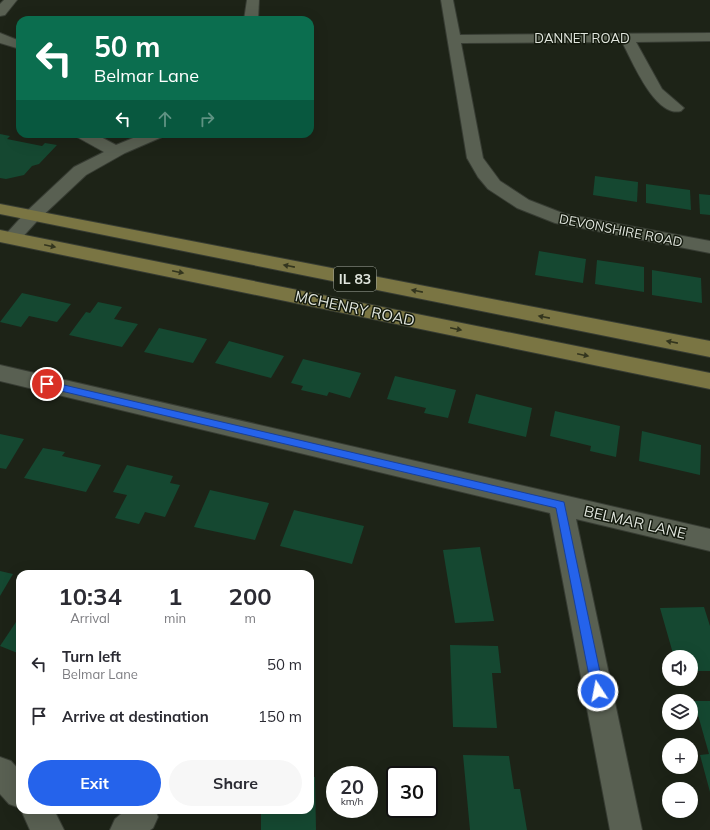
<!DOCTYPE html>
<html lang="en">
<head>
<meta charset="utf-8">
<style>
  :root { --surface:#fff; --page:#f7f7f7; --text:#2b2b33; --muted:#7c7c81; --accent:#2563eb }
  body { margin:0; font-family:Mulish,sans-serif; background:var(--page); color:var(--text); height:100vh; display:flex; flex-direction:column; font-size:15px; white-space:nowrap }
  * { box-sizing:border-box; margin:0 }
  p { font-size:13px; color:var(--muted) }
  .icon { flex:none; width:22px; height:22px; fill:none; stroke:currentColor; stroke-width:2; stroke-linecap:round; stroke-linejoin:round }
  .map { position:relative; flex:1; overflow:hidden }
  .panel { position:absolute; left:16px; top:570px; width:298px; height:244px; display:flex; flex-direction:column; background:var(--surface); border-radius:12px; box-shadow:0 4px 16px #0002 }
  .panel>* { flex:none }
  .guide { position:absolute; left:16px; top:16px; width:298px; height:122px; border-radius:12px; box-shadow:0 4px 16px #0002; background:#0b6e4f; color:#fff; overflow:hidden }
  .buttons { position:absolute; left:662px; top:650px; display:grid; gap:8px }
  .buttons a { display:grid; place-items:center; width:36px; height:36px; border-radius:50%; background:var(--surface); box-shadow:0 4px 16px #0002; font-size:20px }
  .speed { position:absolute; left:326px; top:766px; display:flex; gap:8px; font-size:20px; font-weight:700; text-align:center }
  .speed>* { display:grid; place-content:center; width:52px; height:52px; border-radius:50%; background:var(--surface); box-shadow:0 4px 16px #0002; line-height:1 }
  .speed small { font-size:10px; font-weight:400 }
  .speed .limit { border:2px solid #111; border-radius:6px; background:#fff; color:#111 }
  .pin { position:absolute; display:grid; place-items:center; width:34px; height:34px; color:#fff; margin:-17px; border:2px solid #fff; border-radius:50%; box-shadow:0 1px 4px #0007 }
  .me { position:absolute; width:44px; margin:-22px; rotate:349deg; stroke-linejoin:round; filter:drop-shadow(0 0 3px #0008) }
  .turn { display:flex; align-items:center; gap:14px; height:84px; padding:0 12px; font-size:18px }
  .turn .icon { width:52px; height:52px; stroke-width:2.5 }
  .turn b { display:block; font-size:28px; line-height:34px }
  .lanes { display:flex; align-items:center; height:38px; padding:0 12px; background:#0003; justify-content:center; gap:20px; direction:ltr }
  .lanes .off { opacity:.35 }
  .eta { display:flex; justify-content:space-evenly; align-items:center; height:68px; text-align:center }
  .eta b { font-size:24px; font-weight:700; line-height:28px }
  .action { display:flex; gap:8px; margin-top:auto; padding:8px 12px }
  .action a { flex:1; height:46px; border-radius:24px; background:var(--accent); color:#fff; font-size:16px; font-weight:700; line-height:46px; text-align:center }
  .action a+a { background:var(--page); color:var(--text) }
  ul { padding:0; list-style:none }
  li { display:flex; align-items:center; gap:12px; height:52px; padding:0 12px }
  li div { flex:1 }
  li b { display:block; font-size:15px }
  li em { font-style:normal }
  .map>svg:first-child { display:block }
  .building { fill:#154831 }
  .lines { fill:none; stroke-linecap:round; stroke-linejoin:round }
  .minor-casing { stroke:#373c33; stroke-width:2 }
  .major-casing { stroke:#373c33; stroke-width:2 }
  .minor { fill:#596052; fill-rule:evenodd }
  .major { fill:#7a7543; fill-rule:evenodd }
  .oneway { fill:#33351e }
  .route { fill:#2563eb; stroke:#184099 }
  .labels { text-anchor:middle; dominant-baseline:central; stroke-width:3; stroke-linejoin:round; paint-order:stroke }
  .far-street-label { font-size:13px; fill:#e1e6de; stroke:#141a0e }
  .shield { fill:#141a0e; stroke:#a4a9a0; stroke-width:1 }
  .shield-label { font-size:14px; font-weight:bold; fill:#e1e6de }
  .street-label { font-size:15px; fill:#e1e6de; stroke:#141a0e }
</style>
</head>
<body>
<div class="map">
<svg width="710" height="830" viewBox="0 0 710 830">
  <rect width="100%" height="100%" fill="#1d2317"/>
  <g class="building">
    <path d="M0 134 10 136 7 139 42 146 45 143 57 145 39 164 32 166 24 175 6 179 0 178Z"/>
    <path d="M595 176 638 182 637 202 593 195Z"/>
    <path d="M646 184 690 190 691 210 646 203Z"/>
    <path d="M699 194 710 195V215L700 214Z"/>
    <path d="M539 251 586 259 583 283 535 275Z"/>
    <path d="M597 260 644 267V292L595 284Z"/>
    <path d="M652 270 701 278 702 303 652 295Z"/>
    <path d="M22 293 71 304 57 322 29 316 21 327 0 322Z"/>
    <path d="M98 302 122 307 114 319 138 324 122 347 69 335 86 312 90 313Z"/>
    <path d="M159 328 207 339 193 363 144 352Z"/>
    <path d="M229 341 284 356 271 378 215 363Z"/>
    <path d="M303 359 361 373 350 398 329 392 327 396 301 390 303 386 291 383Z"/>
    <path d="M395 376 456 390 448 418 424 413 426 408 387 399Z"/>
    <path d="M476 394 532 408 526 437 468 423Z"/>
    <path d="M555 411 620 426 616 457 590 451 591 446 550 436Z"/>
    <path d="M642 431 701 445 700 475 639 461Z"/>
    <path d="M0 434 24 439 6 469 0 468Z"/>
    <path d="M43 448 65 452 62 456 101 465 86 492 24 478Z"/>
    <path d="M127 465 173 476 170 483 180 485 165 517 145 512 139 524 115 518 127 495 113 492Z"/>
    <path d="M210 490 269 503 255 540 194 527Z"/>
    <path d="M294 510 364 526 352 564 280 546Z"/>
    <path d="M480 547 494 621 455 623 443 550Z"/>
    <path d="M0 571 13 574 0 596Z"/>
    <path d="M704 607 710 626V671H691V657H674L660 608Z"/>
    <path d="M20 616V654L0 646Z"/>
    <path d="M450 645 498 646 501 673H492L497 728 453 727Z"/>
    <path d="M694 701H710V792L700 755 709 754Z"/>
    <path d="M463 755 509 756 514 789H520L527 830H470Z"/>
    <path d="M310 777H315L316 830H261V810H310Z"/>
  </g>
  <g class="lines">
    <g class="minor-casing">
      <g id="minor">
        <path d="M4 0H17L5 15 0 16V4Z"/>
        <path d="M247 0H259L258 20H244Z"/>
        <path d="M441 0H453L460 35 710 33V41L636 42 662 89 684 108 681 111C655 118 632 60 622 42L461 43 483 158 500 181 529 200 565 214 710 241V253L555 223 517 208 488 189 478 177 467 158Z"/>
        <path d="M0 33 20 41V49L0 43Z"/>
        <path d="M75 134H95L116 145 143 134H164L162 137 125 153 86 175 38 220 18 242 12 244 6 242 3 238 6 234 26 212 74 167 104 152 77 137Z"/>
        <path d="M0 365 710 529V551L576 519 642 830H610L550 513 0 381Z"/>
        <path d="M0 757 11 761 20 771V808L9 804 0 794Z"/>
        <path d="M21 810H54L64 830H30Z"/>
        <path d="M126 810H155L158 817 153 828 150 830H110L115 819Z"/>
      </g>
    </g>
    <g class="major-casing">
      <g id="major">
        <path d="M0 204 710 341V357L0 214Z"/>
        <path d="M0 230 710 373V389L0 242Z"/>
      </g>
    </g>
    <use href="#minor" class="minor"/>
    <use href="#major" class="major"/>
  </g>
  <defs><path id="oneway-solid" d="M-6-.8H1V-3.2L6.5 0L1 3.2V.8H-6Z"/></defs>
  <g class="oneway">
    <use href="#oneway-solid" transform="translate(50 246) rotate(12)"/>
    <use href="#oneway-solid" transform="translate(289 266) rotate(-169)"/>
    <use href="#oneway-solid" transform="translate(178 272) rotate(12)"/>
    <use href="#oneway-solid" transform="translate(417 291) rotate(-169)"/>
    <use href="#oneway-solid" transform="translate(544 317) rotate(-169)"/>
    <use href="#oneway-solid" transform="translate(456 329) rotate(12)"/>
    <use href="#oneway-solid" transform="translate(672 342) rotate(-169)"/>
    <use href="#oneway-solid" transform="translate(583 355) rotate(12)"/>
  </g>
  <path class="route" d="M47 381 564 502 604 691 602 695 598 697 594 695 592 691 556 508 44 387 42 384 44 382Z"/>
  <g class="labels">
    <g class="far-street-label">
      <text x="582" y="38">DANNET ROAD</text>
      <text transform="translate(621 230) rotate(11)">DEVONSHIRE ROAD</text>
    </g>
    <rect class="shield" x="334" y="267" width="42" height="24" rx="3"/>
    <g class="shield-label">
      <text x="355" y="279">IL 83</text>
    </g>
    <g class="street-label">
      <text transform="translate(355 308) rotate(12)">MCHENRY ROAD</text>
      <text transform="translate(635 522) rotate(13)">BELMAR LANE</text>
    </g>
  </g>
</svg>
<div class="buttons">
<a><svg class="icon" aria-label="sound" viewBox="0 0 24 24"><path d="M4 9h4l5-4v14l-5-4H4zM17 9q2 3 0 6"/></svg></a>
<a><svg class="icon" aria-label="layers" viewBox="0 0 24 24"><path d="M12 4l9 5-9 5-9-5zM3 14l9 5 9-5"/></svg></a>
<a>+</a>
<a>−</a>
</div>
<div class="speed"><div>20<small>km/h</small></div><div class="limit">30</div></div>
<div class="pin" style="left:47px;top:384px;background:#d93025"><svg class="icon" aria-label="arrive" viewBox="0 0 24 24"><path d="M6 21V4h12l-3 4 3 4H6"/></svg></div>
<svg class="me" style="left:598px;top:691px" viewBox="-20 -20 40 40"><circle r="17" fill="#2563eb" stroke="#fff" stroke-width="3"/><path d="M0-11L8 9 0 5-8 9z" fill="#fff"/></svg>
<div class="guide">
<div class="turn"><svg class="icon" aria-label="left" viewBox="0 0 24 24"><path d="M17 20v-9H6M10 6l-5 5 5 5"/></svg><div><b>50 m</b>Belmar Lane</div></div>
<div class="lanes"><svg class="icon" aria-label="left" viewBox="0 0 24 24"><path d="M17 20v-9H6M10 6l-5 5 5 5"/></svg><svg class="icon off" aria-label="ahead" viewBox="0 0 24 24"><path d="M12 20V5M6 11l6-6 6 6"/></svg><svg class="icon off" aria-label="right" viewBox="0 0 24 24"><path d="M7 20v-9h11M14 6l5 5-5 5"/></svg></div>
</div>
<section class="panel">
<div class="eta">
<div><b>10:34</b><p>Arrival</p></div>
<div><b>1</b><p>min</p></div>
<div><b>200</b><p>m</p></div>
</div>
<ul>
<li><svg class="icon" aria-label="left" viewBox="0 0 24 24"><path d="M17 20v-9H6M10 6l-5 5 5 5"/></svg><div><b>Turn left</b><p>Belmar Lane</p></div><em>50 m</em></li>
<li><svg class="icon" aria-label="arrive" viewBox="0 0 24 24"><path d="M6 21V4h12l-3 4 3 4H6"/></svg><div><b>Arrive at destination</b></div><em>150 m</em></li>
</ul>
<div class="action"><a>Exit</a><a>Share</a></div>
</section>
</div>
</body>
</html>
